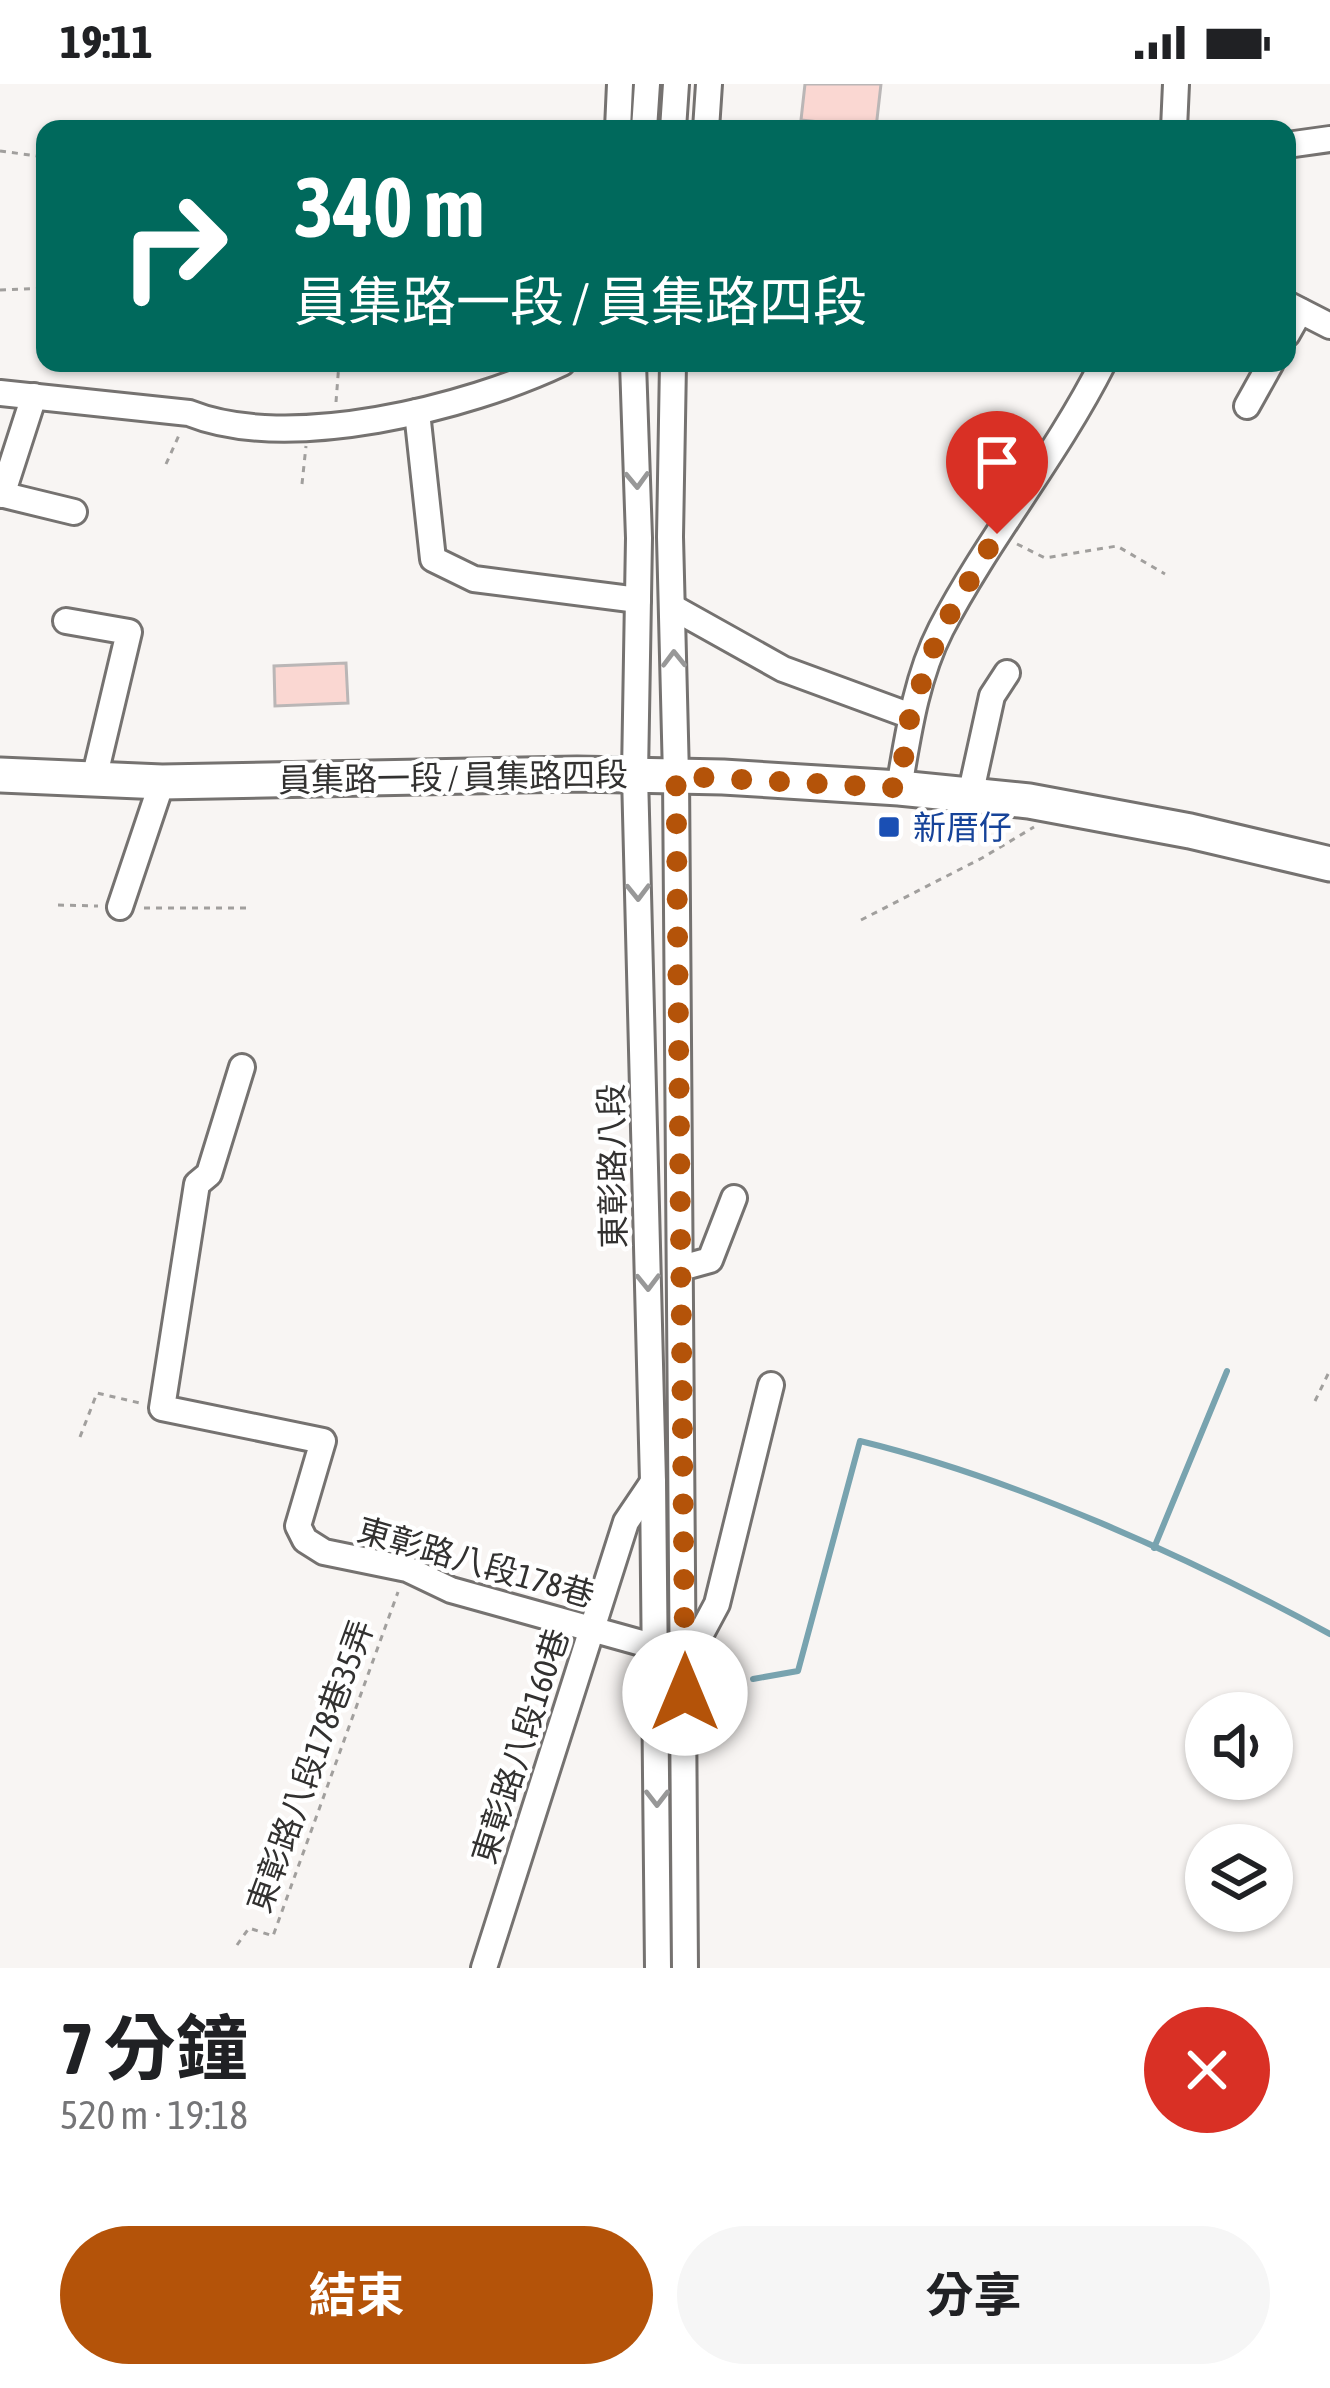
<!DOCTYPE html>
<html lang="zh-TW">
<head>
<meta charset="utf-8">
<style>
  :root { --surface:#fff; --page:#f6f6f6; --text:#202124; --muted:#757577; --accent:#b45309 }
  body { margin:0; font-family:"Asap Condensed","Noto Sans TC",sans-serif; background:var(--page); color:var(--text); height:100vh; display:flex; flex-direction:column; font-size:45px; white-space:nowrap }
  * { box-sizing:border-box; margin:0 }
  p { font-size:39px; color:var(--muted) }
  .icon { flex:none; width:66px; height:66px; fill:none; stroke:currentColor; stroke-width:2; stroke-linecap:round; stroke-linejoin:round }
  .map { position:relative; height:1884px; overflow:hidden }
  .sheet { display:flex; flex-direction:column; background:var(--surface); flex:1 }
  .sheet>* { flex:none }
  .top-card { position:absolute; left:36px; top:36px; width:1260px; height:252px; border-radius:24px; box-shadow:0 3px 9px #0004; background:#00695c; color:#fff; overflow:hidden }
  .fabs { position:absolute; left:1185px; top:1608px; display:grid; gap:24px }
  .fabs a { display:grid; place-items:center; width:108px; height:108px; border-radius:50%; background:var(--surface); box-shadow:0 3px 9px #0004; font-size:60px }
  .pin { position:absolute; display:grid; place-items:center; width:102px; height:102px; color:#fff; margin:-123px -51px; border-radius:50% 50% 50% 0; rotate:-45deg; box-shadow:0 0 12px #0007 }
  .pin .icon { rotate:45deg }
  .me { position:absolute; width:132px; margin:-66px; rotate:0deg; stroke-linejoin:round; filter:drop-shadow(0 0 9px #0008) }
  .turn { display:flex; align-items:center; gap:42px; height:252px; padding:0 60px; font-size:54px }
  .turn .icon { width:156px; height:156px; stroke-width:2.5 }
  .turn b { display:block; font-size:84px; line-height:102px }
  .round { display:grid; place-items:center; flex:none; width:126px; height:126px; border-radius:63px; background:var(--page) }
  .summary { display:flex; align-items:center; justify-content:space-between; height:204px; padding:0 60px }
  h1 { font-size:72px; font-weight:700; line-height:90px }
  .cta { display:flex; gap:24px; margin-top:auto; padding:24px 60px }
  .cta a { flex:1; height:138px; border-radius:72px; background:var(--accent); color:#fff; font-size:48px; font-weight:700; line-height:138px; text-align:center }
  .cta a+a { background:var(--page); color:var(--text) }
  .status { display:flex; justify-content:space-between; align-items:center; height:84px; padding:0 60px; background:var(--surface); direction:ltr }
  .status svg { height:33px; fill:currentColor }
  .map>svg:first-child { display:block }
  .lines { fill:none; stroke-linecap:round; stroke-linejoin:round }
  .stream { stroke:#78a3af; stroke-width:6 }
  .building { fill:#fad7d2; stroke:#bab6b6; stroke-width:3 }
  .minor-casing { stroke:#757270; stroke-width:30 }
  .major-casing { stroke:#757270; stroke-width:39 }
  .path { stroke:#a19f9d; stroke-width:3; stroke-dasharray:6 6; stroke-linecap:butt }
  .minor { stroke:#fff; stroke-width:24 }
  .major { stroke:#fff; stroke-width:33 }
  .oneway { stroke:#989898 }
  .route { stroke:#b45309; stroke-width:21; stroke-dasharray:0 37.8 }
  .transit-dot { fill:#1a4fb4; stroke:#fff; stroke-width:4.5 }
  .labels { text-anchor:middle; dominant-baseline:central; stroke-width:9; stroke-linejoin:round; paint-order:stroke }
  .street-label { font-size:33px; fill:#323130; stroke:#fff }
  .transit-label { font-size:33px; fill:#164399; stroke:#fff; text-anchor:start }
</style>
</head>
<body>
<div class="status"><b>19:11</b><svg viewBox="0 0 49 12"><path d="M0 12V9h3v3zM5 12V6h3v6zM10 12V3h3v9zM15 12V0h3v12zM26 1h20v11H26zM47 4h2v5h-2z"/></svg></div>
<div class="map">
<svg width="1330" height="1884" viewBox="0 0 1330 1884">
  <rect width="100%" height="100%" fill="#f8f5f3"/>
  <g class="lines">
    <g class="stream">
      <path d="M1154 1464 1227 1287"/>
      <path d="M753 1595 798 1587 860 1357C1016 1395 1189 1473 1330 1550"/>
    </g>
  </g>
  <g class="building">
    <path d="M805 0H881L876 44 801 36Z"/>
    <path d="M346 579 348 619 275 622 274 582Z"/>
  </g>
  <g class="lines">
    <g class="minor-casing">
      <g id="minor">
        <path d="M618 45 620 0"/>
        <path d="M644 45 647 0"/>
        <path d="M673 45 676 0"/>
        <path d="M706 45 709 0"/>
        <path d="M1174 45 1176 0"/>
        <path d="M1287 61 1330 55"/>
        <path d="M1287 220 1330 242"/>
        <path d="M1287 250 1300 227"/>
        <path d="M633 279 639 454 635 691 653 1398 658 1884"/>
        <path d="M673 279 670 453 676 692 685 1884"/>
        <path d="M0 309 189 329C289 369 467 324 562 279"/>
        <path d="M1247 322 1271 279"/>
        <path d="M417 328 433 475 474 495 638 516"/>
        <path d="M0 410 74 428"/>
        <path d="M2 411 34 312"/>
        <path d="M674 524 783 585 911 632"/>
        <path d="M66 537 129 548 94 695"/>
        <path d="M899 704C908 651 916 594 941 545 989 453 1056 372 1103 279"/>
        <path d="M970 712 992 612 1007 589"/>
        <path d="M120 823 162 698"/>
        <path d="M242 983 209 1090 197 1100 162 1324 323 1357 298 1442 305 1456 324 1468 407 1485 451 1506 656 1563 695 1561 717 1520 771 1301"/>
        <path d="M681 1184 710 1176 734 1114"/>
        <path d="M484 1884 626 1438 653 1398"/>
      </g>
    </g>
    <g class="major-casing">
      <path id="major" d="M0 691 162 698 577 690 723 693 899 704 1029 717 1190 747 1330 780"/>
    </g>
    <g class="path">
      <path d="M160 45H218"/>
      <path d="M0 67 45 73"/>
      <path d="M0 206 45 204"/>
      <path d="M336 318 339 279"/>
      <path d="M166 380 180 349"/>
      <path d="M302 400 306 362"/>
      <path d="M1017 460 1045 474 1117 462 1165 490"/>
      <path d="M58 821 98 822"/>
      <path d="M144 824H248"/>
      <path d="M861 836 982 774 1034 743"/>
      <path d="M1315 1317 1330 1286"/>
      <path d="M80 1353 97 1309 144 1320"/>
      <path d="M237 1861 249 1844 273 1852 398 1508"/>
    </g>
    <use href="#minor" class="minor"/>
    <use href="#major" class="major"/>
  </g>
  <defs><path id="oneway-chevron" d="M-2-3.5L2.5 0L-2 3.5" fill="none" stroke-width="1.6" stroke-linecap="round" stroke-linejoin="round" transform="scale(3)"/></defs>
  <g class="oneway">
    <use href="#oneway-chevron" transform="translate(637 396) rotate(88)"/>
    <use href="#oneway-chevron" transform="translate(674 575) rotate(-91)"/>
    <use href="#oneway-chevron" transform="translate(638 808) rotate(89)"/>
    <use href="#oneway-chevron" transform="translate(648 1198) rotate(89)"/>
    <use href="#oneway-chevron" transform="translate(657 1714) rotate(90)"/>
  </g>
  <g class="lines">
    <path class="route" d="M685 1609 676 692 899 704 910 632 939 549 997 450"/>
  </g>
  <rect class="transit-dot" x="877" y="731" width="24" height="24" rx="6"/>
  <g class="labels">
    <g class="street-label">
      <text transform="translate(453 693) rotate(-1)">員集路一段 / 員集路四段</text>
      <text transform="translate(612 1082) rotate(-91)">東彰路八段</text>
      <text transform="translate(476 1478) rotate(16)">東彰路八段178巷</text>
      <text transform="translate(520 1662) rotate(-72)">東彰路八段160巷</text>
      <text transform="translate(310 1682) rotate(-70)">東彰路八段178巷35弄</text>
    </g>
    <g class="transit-label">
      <text x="913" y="743">新厝仔</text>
    </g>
  </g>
</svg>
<div class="fabs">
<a><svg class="icon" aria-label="sound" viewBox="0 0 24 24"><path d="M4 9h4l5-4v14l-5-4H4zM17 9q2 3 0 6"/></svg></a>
<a><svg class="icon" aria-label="layers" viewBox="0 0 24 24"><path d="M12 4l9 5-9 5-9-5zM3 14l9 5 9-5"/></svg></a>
</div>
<div class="pin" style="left:997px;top:450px;background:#d93025"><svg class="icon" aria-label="arrive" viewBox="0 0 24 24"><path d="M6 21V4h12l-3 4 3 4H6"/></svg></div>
<svg class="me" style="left:685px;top:1609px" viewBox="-20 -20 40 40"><circle r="19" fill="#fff"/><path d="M0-13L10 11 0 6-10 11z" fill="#b45309"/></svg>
<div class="top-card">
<div class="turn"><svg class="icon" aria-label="right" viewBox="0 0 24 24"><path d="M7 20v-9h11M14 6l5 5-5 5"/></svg><div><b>340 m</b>員集路一段 / 員集路四段</div></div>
</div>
</div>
<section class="sheet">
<div class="summary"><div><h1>7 分鐘</h1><p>520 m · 19:18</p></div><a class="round" style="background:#d93025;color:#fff"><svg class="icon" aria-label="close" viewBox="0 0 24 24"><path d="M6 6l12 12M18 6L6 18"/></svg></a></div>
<div class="cta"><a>結束</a><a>分享</a></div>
</section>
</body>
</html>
